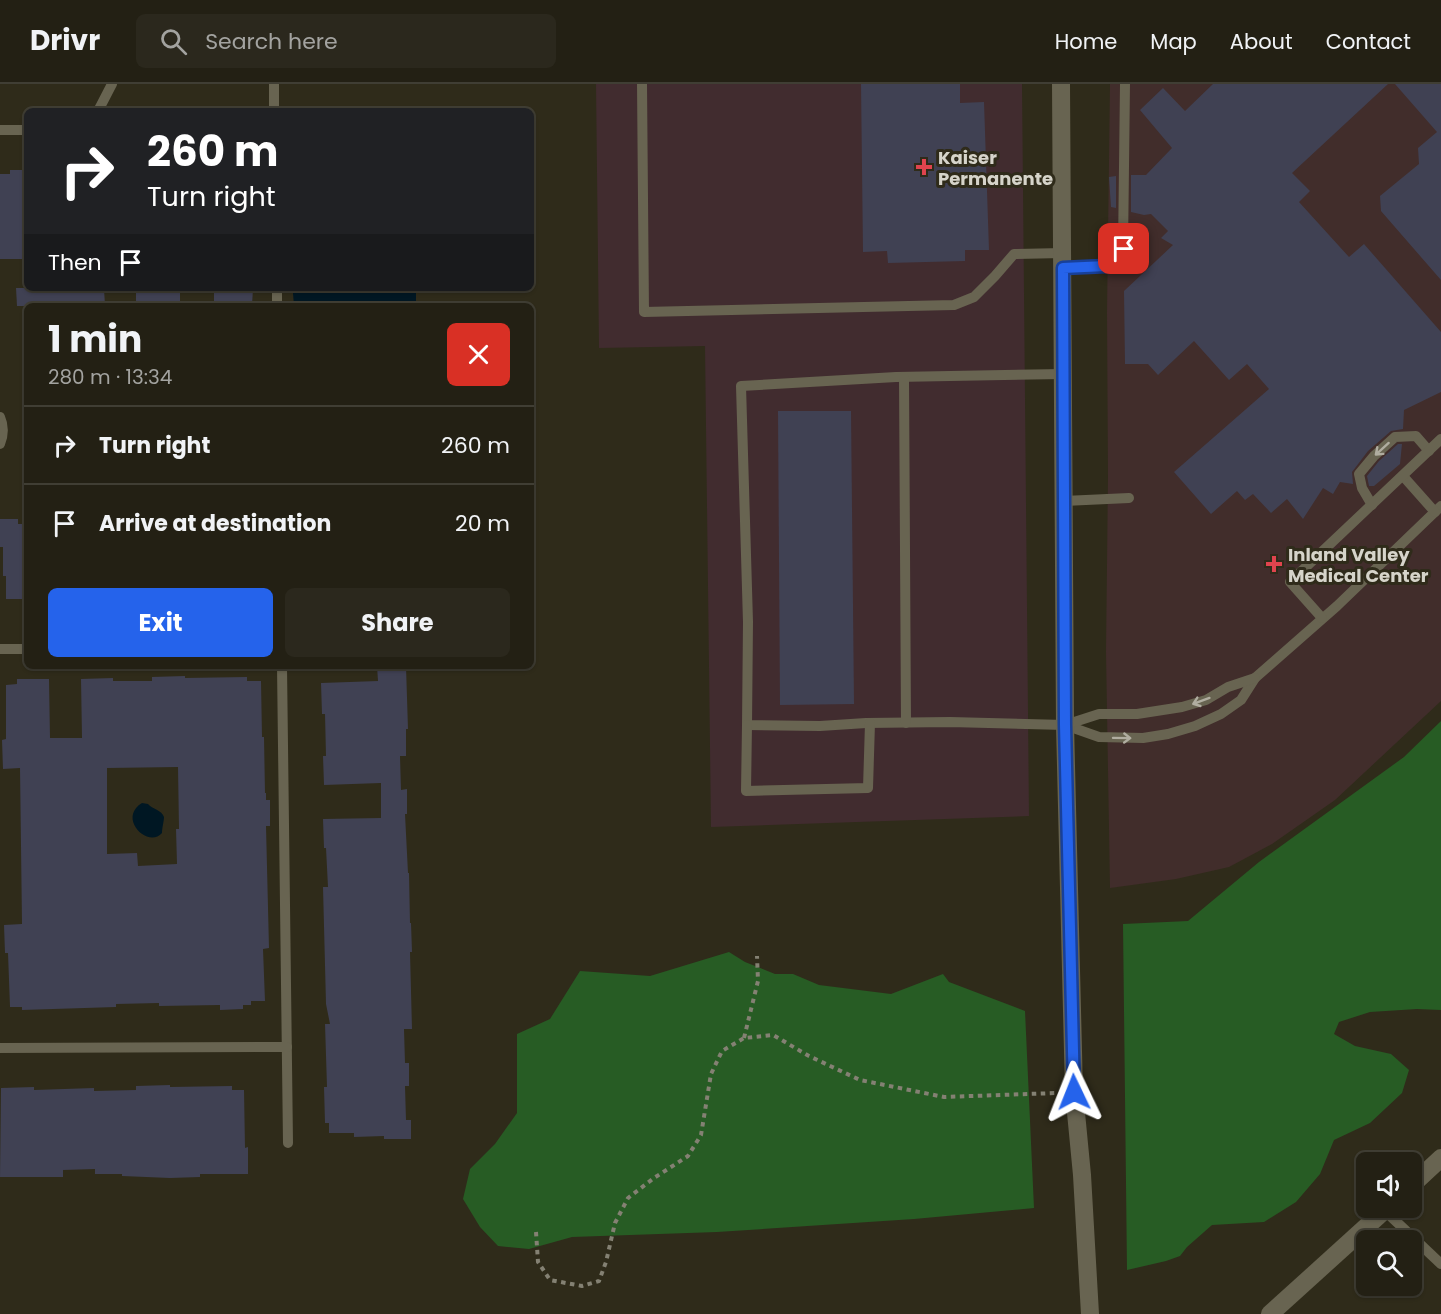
<!DOCTYPE html>
<html lang="en">
<head>
<meta charset="utf-8">
<style>
  :root { --surface:#232014; --page:#2b281d; --text:#f1f3f6; --muted:#a3a3a0; --line:#403e34; --accent:#2563eb }
  body { margin:0; font-family:Poppins,sans-serif; background:var(--page); color:var(--text); height:100vh; display:flex; flex-direction:column; font-size:22px; white-space:nowrap }
  * { box-sizing:border-box; margin:0 }
  p { font-size:20px; color:var(--muted) }
  .icon { flex:none; width:33px; height:33px; fill:none; stroke:currentColor; stroke-width:2; stroke-linecap:round; stroke-linejoin:round }
  .map { position:relative; flex:1; overflow:hidden }
  .panel { position:absolute; left:24px; top:219px; width:510px; height:366px; display:flex; flex-direction:column; background:var(--surface); border-radius:9px; box-shadow:0 2px 4px #0004,0 0 0 2px var(--line) }
  .panel>* { flex:none }
  .top-card { position:absolute; left:24px; top:24px; width:510px; height:183px; border-radius:9px; box-shadow:0 2px 4px #0004,0 0 0 2px var(--line); background:#202124; color:#fff; overflow:hidden }
  .tools { position:absolute; left:1356px; top:1068px; display:grid; gap:12px }
  .tools a { display:grid; place-items:center; width:66px; height:66px; border-radius:9px; background:var(--surface); box-shadow:0 2px 4px #0004,0 0 0 2px var(--line); font-size:30px }
  .pin { position:absolute; display:grid; place-items:center; width:51px; height:51px; color:#fff; margin:-26px; border-radius:12px; box-shadow:0 3px 9px #0006 }
  .me { position:absolute; width:66px; margin:-33px; rotate:358deg; stroke-linejoin:round; filter:drop-shadow(0 0 4px #0008) }
  .turn { display:flex; align-items:center; gap:21px; height:126px; padding:0 24px; font-size:27px }
  .turn .icon { width:78px; height:78px; stroke-width:2.5 }
  .turn b { display:block; font-size:42px; line-height:51px }
  .then { display:flex; align-items:center; height:57px; padding:0 24px; background:#0003; gap:12px; font-size:22px }
  .round { display:grid; place-items:center; flex:none; width:63px; height:63px; border-radius:9px; background:var(--page) }
  .overview { display:flex; align-items:center; justify-content:space-between; height:102px; padding:0 24px }
  h1 { font-size:36px; font-weight:700; line-height:45px }
  .button { display:flex; gap:12px; margin-top:auto; padding:12px 24px }
  .button a { flex:1; height:69px; border-radius:9px; background:var(--accent); color:#fff; font-size:24px; font-weight:700; line-height:69px; text-align:center }
  .button a+a { background:var(--page); color:var(--text) }
  ul { padding:0; list-style:none }
  li { display:flex; align-items:center; gap:18px; height:78px; padding:0 24px; border-top:2px solid var(--line) }
  li div { flex:1 }
  li b { display:block; font-size:22px }
  li em { font-style:normal }
  header { display:flex; align-items:center; gap:36px; box-sizing:border-box; height:84px; padding:0 30px; background:var(--surface); border-bottom:2px solid var(--line) }
  header strong { font-size:28px }
  nav { display:flex; gap:33px; margin-inline-start:auto; font-size:21px }
  .search { width:420px; height:54px; background:var(--page); display:flex; align-items:center; gap:15px; box-sizing:border-box; padding:0 21px; border-radius:9px; color:var(--muted); font-size:22px }
  .map>svg:first-child { display:block }
  .commercial { fill:#412c2f }
  .medical { fill:#412d2b }
  .green { fill:#275c24 }
  .water { fill:#001723 }
  .building { fill:#404153; fill-rule:evenodd }
  .lines { fill:none; stroke-linecap:round; stroke-linejoin:round }
  .path { stroke:#848173; stroke-width:4; stroke-dasharray:4.5 4.5; stroke-linecap:butt }
  .lane { stroke:#686451; stroke-width:10 }
  .street { stroke:#686451; stroke-width:18 }
  .secondary { stroke:#686451; stroke-width:18 }
  .oneway { stroke:#b0ada0 }
  .route-casing { stroke:#184099; stroke-width:15 }
  .route { stroke:#2563eb; stroke-width:10 }
  .health-dot { fill:#e0444e; stroke:#2f2b1a; stroke-width:2 }
  .labels { text-anchor:middle; dominant-baseline:central; stroke-width:6; stroke-linejoin:round; paint-order:stroke }
  .poi-label { font-size:18px; font-weight:bold; fill:#d6d4ca; stroke:#2f2b1a; text-anchor:start }
</style>
</head>
<body>
<header>
<strong>Drivr</strong>
<div class="search"><svg class="icon" aria-label="search" viewBox="0 0 24 24"><circle cx="10" cy="10" r="6"/><path d="M15 15l6 6"/></svg>Search here</div>
<nav><a>Home</a><a>Map</a><a>About</a><a>Contact</a></nav>
</header>
<div class="map">
<svg width="1441" height="1230" viewBox="0 0 1441 1230">
  <rect width="100%" height="100%" fill="#2f2b1a"/>
  <path class="commercial" d="M596 0H1022L1029 732 711 743 705 262 599 264Z"/>
  <path class="medical" d="M1110 0H1441V617L1335 716 1272 760 1229 783 1176 795 1110 804 1106 568 1108 393 1107 229Z"/>
  <g class="green">
    <path d="M1441 637V926L1417 925 1370 928 1339 938 1334 950 1355 962 1391 970 1409 986 1402 1009 1370 1039 1334 1056 1320 1090 1296 1118 1264 1138 1212 1141 1187 1163 1180 1172 1166 1177 1127 1186 1123 840 1188 837 1259 778 1404 673Z"/>
    <path d="M729 868 745 878 775 890H793L819 901 891 910 943 890 949 898 1025 927 1034 1124 914 1135 717 1148 572 1153 529 1165 498 1162 480 1143 463 1115 470 1085 495 1060 517 1029V950L550 935 580 887 650 892Z"/>
  </g>
  <g class="water">
    <path d="M310 204H416V222H294L293 209Z"/>
    <path d="M142 719 148 720C152 725 162 726 164 733 164 737 162 744 162 749 148 765 117 734 142 719Z"/>
  </g>
  <g class="building">
    <path d="M861 0H960V19L984 18 989 166H965V177L888 179 887 167 863 168Z"/>
    <path d="M1213 0H1388L1292 89 1310 107 1299 118 1349 173 1364 160 1441 248V308L1404 326 1403 345 1391 347 1368 367 1352 388 1353 400 1340 398 1333 410 1323 404 1303 435 1287 415 1271 429 1253 410 1245 416 1237 407 1211 430 1174 388 1269 305 1247 280 1229 296 1194 257 1158 291 1148 280H1125L1124 207 1173 161 1161 154 1168 147 1151 130 1144 131 1131 128V91H1146L1172 64 1140 26 1163 4 1185 27Z"/>
    <path d="M1395 0H1441V196L1381 127 1380 112 1419 80 1418 64 1437 48Z"/>
    <path d="M10 86H27V175H0V90H10Z"/>
    <path d="M1116 92V124L1111 123 1109 93Z"/>
    <path d="M16 204H104L105 222H17Z"/>
    <rect x="136" y="204" width="44" height="18"/>
    <path d="M214 204H253L252 222H214Z"/>
    <path d="M778 327H851L854 620 780 621Z"/>
    <path d="M1398 360H1402L1400 380 1374 402H1369L1367 392 1379 377Z"/>
    <path d="M0 435H18V440H27V515H6V492H3V463H0Z"/>
    <path d="M377 582H406L408 645H406V672H400L401 706 407 705V730H405L408 789H409L410 839H411L412 868H410L412 945H404L405 979H409V1002H405L406 1036H411V1055H384V1052L354 1053V1049H329V1039H325L324 1003H327L325 940H330L326 920 323 803H328L326 764H324L323 735 381 734V699L324 701 323 672H326L325 630H322L321 599 378 597Z"/>
    <path d="M185 592V594L247 593V597H261L262 653H264L265 709H266V716H270V742H266L269 864 263 865 265 917H251V921H243V925L220 926V921L159 922V919L116 920V923L22 926V923H10L8 869H5L4 841 22 840 20 684 3 685 2 656 6 655V601L17 600V595H49L50 654H82L81 595 113 594V597H152V593ZM178 683 179 745H176L177 780 138 782 137 769 107 770V684Z"/>
    <path d="M170 1001V1003L232 1002V1006H244L245 1064 248 1063V1090H200V1093L170 1094 122 1092V1090H95V1085L63 1086V1093H0L1 1004 34 1003V1006L94 1004V1007L136 1006V1002Z"/>
  </g>
  <g class="lines">
    <g class="path">
      <path d="M744 954 758 897 757 872"/>
      <path d="M536 1148 538 1178 550 1196 582 1202 599 1197 606 1178 615 1139 628 1114 654 1094 688 1072 701 1051 711 990 722 967 744 954 773 951 809 972 860 996 944 1013 1056 1009"/>
    </g>
    <g class="lane">
      <path d="M274 0V27"/>
      <path d="M642 0 644 228 954 221 974 213 995 192 1014 170 1063 169"/>
      <path d="M98 27 112 0"/>
      <path d="M0 46H27"/>
      <path d="M1063 184 1106 182 1123 165 1125 0"/>
      <path d="M277 204V222"/>
      <path d="M1063 290 896 293 741 302 748 538 747 641 820 642 866 639 950 638 1065 641 1099 653 1143 654 1168 650 1195 642 1221 630 1241 616 1255 594 1337 522 1441 422"/>
      <path d="M904 293 906 639"/>
      <path d="M0 333C4 342 4 350 0 360"/>
      <path d="M1403 392 1435 428"/>
      <path d="M1064 417 1129 414"/>
      <path d="M1372 421 1362 404 1359 390 1374 372 1395 353 1416 352 1429 367"/>
      <path d="M1322 534 1290 498 1441 355"/>
      <path d="M0 565H27"/>
      <path d="M282 582 288 1059"/>
      <path d="M747 641 746 707 868 704 870 639"/>
      <path d="M1065 641 1099 630H1137L1182 623 1206 616 1228 603 1255 594"/>
      <path d="M0 964 287 963"/>
      <path d="M1384 1126 1441 1180"/>
    </g>
    <g class="street">
      <path d="M1412 1101 1441 1074"/>
      <path d="M1270 1230 1387 1124"/>
    </g>
    <path class="secondary" d="M1061 0 1065 641 1074 1008 1082 1091 1090 1230"/>
  </g>
  <defs><path id="oneway-shaft" d="M-6 0H5M1.5-3L5.5 0L1.5 3" fill="none" stroke-width="1.6" stroke-linecap="round" stroke-linejoin="round" transform="scale(1.5)"/></defs>
  <g class="oneway">
    <use href="#oneway-shaft" transform="translate(1382 365) rotate(138)"/>
    <use href="#oneway-shaft" transform="translate(1201 617) rotate(160)"/>
    <use href="#oneway-shaft" transform="translate(1122 654) rotate(1)"/>
  </g>
  <g class="lines">
    <g class="route-casing">
      <path id="route" d="M1074 1008 1065 641 1063 184 1106 182 1124 165"/>
    </g>
    <use href="#route" class="route"/>
  </g>
  <g class="health-dot">
    <path d="M921 74h6v6h6v6h-6v6h-6v-6h-6v-6h6z"/>
    <path d="M1271 471h6v6h6v6h-6v6h-6v-6h-6v-6h6z"/>
  </g>
  <g class="labels">
    <g class="poi-label">
      <text x="938" y="73">Kaiser<tspan x="938" dy="21">Permanente</tspan></text>
      <text x="1288" y="470">Inland Valley<tspan x="1288" dy="21">Medical Center</tspan></text>
    </g>
  </g>
</svg>
<div class="tools">
<a><svg class="icon" aria-label="sound" viewBox="0 0 24 24"><path d="M4 9h4l5-4v14l-5-4H4zM17 9q2 3 0 6"/></svg></a>
<a><svg class="icon" aria-label="search" viewBox="0 0 24 24"><circle cx="10" cy="10" r="6"/><path d="M15 15l6 6"/></svg></a>
</div>
<div class="pin" style="left:1124px;top:165px;background:#d93025"><svg class="icon" aria-label="arrive" viewBox="0 0 24 24"><path d="M6 21V4h12l-3 4 3 4H6"/></svg></div>
<svg class="me" style="left:1074px;top:1008px" viewBox="-20 -20 40 40"><path d="M0-17L14 15 0 8-14 15z" fill="#2563eb" stroke="#fff" stroke-width="4"/></svg>
<div class="top-card">
<div class="turn"><svg class="icon" aria-label="right" viewBox="0 0 24 24"><path d="M7 20v-9h11M14 6l5 5-5 5"/></svg><div><b>260 m</b>Turn right</div></div>
<div class="then">Then<svg class="icon" aria-label="arrive" viewBox="0 0 24 24"><path d="M6 21V4h12l-3 4 3 4H6"/></svg></div>
</div>
<section class="panel">
<div class="overview"><div><h1>1 min</h1><p>280 m · 13:34</p></div><a class="round" style="background:#d93025;color:#fff"><svg class="icon" aria-label="close" viewBox="0 0 24 24"><path d="M6 6l12 12M18 6L6 18"/></svg></a></div>
<ul>
<li><svg class="icon" aria-label="right" viewBox="0 0 24 24"><path d="M7 20v-9h11M14 6l5 5-5 5"/></svg><div><b>Turn right</b></div><em>260 m</em></li>
<li><svg class="icon" aria-label="arrive" viewBox="0 0 24 24"><path d="M6 21V4h12l-3 4 3 4H6"/></svg><div><b>Arrive at destination</b></div><em>20 m</em></li>
</ul>
<div class="button"><a>Exit</a><a>Share</a></div>
</section>
</div>
</body>
</html>
